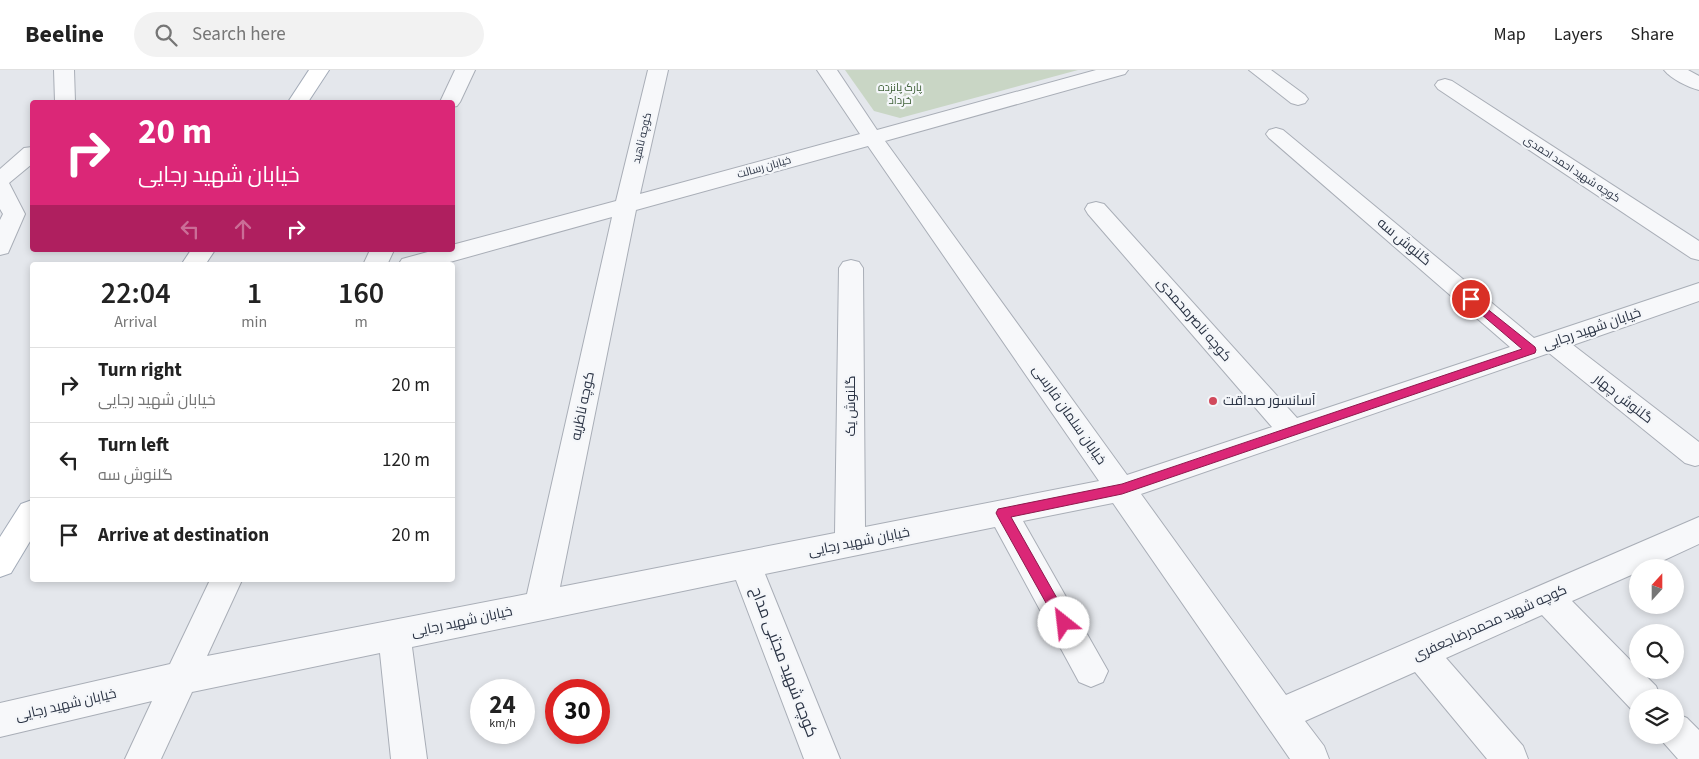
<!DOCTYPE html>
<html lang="en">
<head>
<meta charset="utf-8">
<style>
  :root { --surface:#fff; --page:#f2f2f2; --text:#222; --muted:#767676; --line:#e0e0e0 }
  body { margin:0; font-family:"Source Sans 3",Cairo,sans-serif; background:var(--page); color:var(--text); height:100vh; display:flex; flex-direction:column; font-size:19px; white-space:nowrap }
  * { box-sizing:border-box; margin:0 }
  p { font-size:16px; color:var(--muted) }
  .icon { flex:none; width:28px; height:28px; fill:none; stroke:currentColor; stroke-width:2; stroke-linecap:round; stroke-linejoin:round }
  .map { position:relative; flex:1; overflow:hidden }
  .panel { position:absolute; left:30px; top:192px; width:425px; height:320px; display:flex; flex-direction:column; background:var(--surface); border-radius:5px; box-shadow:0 2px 8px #0003 }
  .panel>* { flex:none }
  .banner { position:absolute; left:30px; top:30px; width:425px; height:152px; border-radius:5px; box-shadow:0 2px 8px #0003; background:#db2777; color:#fff; overflow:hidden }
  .needle { width:32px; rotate:21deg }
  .buttons { position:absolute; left:1629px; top:489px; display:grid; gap:10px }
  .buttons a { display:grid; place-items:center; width:55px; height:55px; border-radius:50%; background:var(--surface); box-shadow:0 2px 8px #0003; font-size:25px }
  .speed { position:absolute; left:470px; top:609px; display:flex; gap:10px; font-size:25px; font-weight:700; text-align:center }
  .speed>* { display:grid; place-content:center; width:65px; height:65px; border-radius:50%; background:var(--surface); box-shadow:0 2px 8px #0003; line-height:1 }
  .speed small { font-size:12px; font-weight:400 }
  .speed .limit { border:8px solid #d22; background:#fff; color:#111 }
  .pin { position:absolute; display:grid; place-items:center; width:42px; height:42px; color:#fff; margin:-21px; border:2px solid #fff; border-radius:50%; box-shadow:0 1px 5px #0007 }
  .me { position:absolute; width:55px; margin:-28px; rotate:331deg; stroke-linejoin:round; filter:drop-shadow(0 0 4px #0008) }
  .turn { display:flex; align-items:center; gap:18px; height:105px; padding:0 25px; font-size:22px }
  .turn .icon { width:65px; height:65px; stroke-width:2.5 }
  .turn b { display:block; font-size:35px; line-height:42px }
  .lanes { display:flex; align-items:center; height:48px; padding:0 25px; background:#0003; justify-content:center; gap:25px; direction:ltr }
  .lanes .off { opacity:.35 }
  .eta { display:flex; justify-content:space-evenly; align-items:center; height:85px; text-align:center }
  .eta b { font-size:30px; font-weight:600; line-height:35px }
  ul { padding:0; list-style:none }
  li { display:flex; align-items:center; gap:15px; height:75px; padding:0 25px; border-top:1px solid var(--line) }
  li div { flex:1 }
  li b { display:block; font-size:19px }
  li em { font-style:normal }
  header { display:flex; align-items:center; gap:30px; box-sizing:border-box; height:70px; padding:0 25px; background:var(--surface); border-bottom:1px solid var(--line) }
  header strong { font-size:24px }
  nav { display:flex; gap:28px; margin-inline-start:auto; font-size:18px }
  .search { width:350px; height:45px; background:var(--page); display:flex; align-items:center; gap:12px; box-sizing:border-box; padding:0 18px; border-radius:28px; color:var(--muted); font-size:19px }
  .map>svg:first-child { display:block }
  .green { fill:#c9d6c5 }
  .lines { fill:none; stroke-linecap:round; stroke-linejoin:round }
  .minor-casing { stroke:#a9aeb7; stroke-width:2 }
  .major-casing { stroke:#a3abb8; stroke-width:2 }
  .minor { fill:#f7f8fa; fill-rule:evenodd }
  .major { fill:#fff; fill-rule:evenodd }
  .route { fill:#db2777; stroke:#8e194d }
  .poi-dot { fill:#d1495b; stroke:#f4f6f9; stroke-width:2 }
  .labels { text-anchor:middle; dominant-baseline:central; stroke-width:4.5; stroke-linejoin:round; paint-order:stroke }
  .far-park-label { font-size:11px; fill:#3f6138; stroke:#f4f6f9 }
  .far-street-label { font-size:11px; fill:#2b3445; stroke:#f4f6f9 }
  .street-label { font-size:14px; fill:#2b3445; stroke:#f4f6f9 }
  .poi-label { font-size:14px; fill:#2b3445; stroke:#f4f6f9; text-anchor:start }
  .near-street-label { font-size:16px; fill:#2b3445; stroke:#f4f6f9 }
</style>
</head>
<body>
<header>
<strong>Beeline</strong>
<div class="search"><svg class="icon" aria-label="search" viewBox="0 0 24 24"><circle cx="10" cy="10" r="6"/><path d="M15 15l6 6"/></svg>Search here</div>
<nav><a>Map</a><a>Layers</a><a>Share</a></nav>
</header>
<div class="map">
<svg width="1699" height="689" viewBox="0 0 1699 689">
  <rect width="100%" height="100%" fill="#e4e7ec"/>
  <path class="green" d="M845 0H1078L900 48 874 41Z"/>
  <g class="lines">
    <g class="minor-casing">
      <g id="minor">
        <path d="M54 0H74L75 32H55Z"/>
        <path d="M455 0H475L460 32 457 36 452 37V32H440Z"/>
        <path d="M648 0H668L640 124 860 64 817 0H837L877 60 1096 0H1128L1125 4 885 71 1127 405 1272 357 1088 144 1085 139 1088 134 1096 132 1104 134 1297 348 1510 277 1269 68 1266 64 1269 60 1276 58 1283 60 1534 268 1699 213V231L1573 275 1699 372V395L1695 396 1685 393 1549 283 1141 424 1286 625 1699 447V474L1647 498H1638V502L1572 531 1638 598V600H1640L1656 616 1661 628H1638V642L1632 640 1542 545 1446 588 1523 676 1528 689H1487L1415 602 1305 651 1324 676 1329 689H1290L1113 433 1023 451 1108 601 1103 612 1091 617 1079 612 995 457 765 504 840 689H804L736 510 412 577 427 689H391L380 583 192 622 161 689H125L152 631 0 667V633L170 594 210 510H242L207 586 527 524 612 147 439 195H398L402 189 435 180H452V175L616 131ZM868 76 1099 411 865 457 863 198 859 192 851 190 843 192 839 198 835 463 560 517 636 140Z"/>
        <path d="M1249 0H1271L1305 25 1308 29 1305 33 1298 35 1291 33Z"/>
        <path d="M1664 0H1688L1699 6V20C1688 17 1671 9 1664 0Z"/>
        <path d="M1445 9 1452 11 1699 171V190L1691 188 1438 19 1435 15 1438 11Z"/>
        <path d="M32 77V94L9 113 25 144 8 183 0 185V150L3 144 0 139V99L24 78Z"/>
        <path d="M370 180H394L387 195H363Z"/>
        <path d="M1675 643 1687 648 1699 660V689H1678L1663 672 1660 665H1675Z"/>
      </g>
    </g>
    <g class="major-casing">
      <g id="major">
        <path d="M309 0H329L308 32H288Z"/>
        <path d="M191 180H215L205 195H181Z"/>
        <path d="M32 430V468L11 503 0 507V467L21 434Z"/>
      </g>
    </g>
    <use href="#minor" class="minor"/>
    <use href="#major" class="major"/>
  </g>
  <path class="route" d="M1471 226 1535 277 1536 280 1535 283 1122 424 1011 447 1071 553 1069 558 1064 559 1060 558 998 447 996 443 998 439 1122 414 1522 279 1467 232V227Z"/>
  <circle class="poi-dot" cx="1213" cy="331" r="5"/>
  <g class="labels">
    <g class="far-park-label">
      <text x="900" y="17">پارک پانزده<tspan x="900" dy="13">خرداد</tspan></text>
    </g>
    <g class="far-street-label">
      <text transform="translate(642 68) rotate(-77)">کوچه ناهید</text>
      <text transform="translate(764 97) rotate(-16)">خیابان رسالت</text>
      <text transform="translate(1572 99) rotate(33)">کوچه شهید احمد احمدی</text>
    </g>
    <g class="street-label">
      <text transform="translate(1404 172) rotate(40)">گلنوش سه</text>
      <text transform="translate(1194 250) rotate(49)">کوچه ناصرمحمدی</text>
      <text transform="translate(1592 259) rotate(-19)">خیابان شهید رجایی</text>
      <text transform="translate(1623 329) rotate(38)">گلنوش چهار</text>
      <text transform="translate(583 336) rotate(-78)">کوچه ناظریه</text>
      <text transform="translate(851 336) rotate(-90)">گلنوش یک</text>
      <text transform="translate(1069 345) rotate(55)">خیابان سلمان فارسی</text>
      <text transform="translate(859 472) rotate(-11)">خیابان شهید رجایی</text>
      <text transform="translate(462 552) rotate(-12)">خیابان شهید رجایی</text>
      <text transform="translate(1490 553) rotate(-24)">کوچه شهید محمدرضاجعفری</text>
      <text transform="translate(66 635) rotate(-13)">خیابان شهید رجایی</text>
    </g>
    <g class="poi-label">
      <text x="1223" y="331">آسانسور صداقت</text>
    </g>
    <g class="near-street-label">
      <text transform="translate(784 592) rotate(69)">کوچه شهید مجتبی مداح</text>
    </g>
  </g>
</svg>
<div class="buttons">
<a><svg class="needle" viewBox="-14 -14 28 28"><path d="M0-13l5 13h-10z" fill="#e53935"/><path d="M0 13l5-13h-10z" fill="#767676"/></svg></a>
<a><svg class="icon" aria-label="search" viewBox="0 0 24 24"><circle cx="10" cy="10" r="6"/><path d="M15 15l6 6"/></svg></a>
<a><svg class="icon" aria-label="layers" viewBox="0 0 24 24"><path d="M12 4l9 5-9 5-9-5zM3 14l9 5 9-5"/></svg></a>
</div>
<div class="speed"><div>24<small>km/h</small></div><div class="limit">30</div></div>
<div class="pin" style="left:1471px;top:229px;background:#d93025"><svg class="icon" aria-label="arrive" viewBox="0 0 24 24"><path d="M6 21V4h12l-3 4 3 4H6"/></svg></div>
<svg class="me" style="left:1064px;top:553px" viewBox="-20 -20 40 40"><circle r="19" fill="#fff"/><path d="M0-13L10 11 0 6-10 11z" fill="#db2777"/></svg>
<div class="banner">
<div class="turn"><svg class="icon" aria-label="right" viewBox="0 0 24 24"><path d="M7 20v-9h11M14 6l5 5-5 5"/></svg><div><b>20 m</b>خیابان شهید رجایی</div></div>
<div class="lanes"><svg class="icon off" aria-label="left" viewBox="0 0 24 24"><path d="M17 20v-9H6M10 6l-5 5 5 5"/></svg><svg class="icon off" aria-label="ahead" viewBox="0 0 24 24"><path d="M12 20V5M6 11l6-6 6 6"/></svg><svg class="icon" aria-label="right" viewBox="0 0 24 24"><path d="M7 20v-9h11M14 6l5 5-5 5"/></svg></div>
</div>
<section class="panel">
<div class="eta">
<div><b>22:04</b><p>Arrival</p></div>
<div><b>1</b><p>min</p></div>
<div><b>160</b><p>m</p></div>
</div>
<ul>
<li><svg class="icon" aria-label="right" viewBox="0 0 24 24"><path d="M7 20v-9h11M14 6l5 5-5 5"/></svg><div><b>Turn right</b><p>خیابان شهید رجایی</p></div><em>20 m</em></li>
<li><svg class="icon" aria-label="left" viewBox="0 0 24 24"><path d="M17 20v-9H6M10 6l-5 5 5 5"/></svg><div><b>Turn left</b><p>گلنوش سه</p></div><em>120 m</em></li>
<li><svg class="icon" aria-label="arrive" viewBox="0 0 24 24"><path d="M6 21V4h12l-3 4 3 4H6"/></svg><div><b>Arrive at destination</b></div><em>20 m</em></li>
</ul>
</section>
</div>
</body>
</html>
